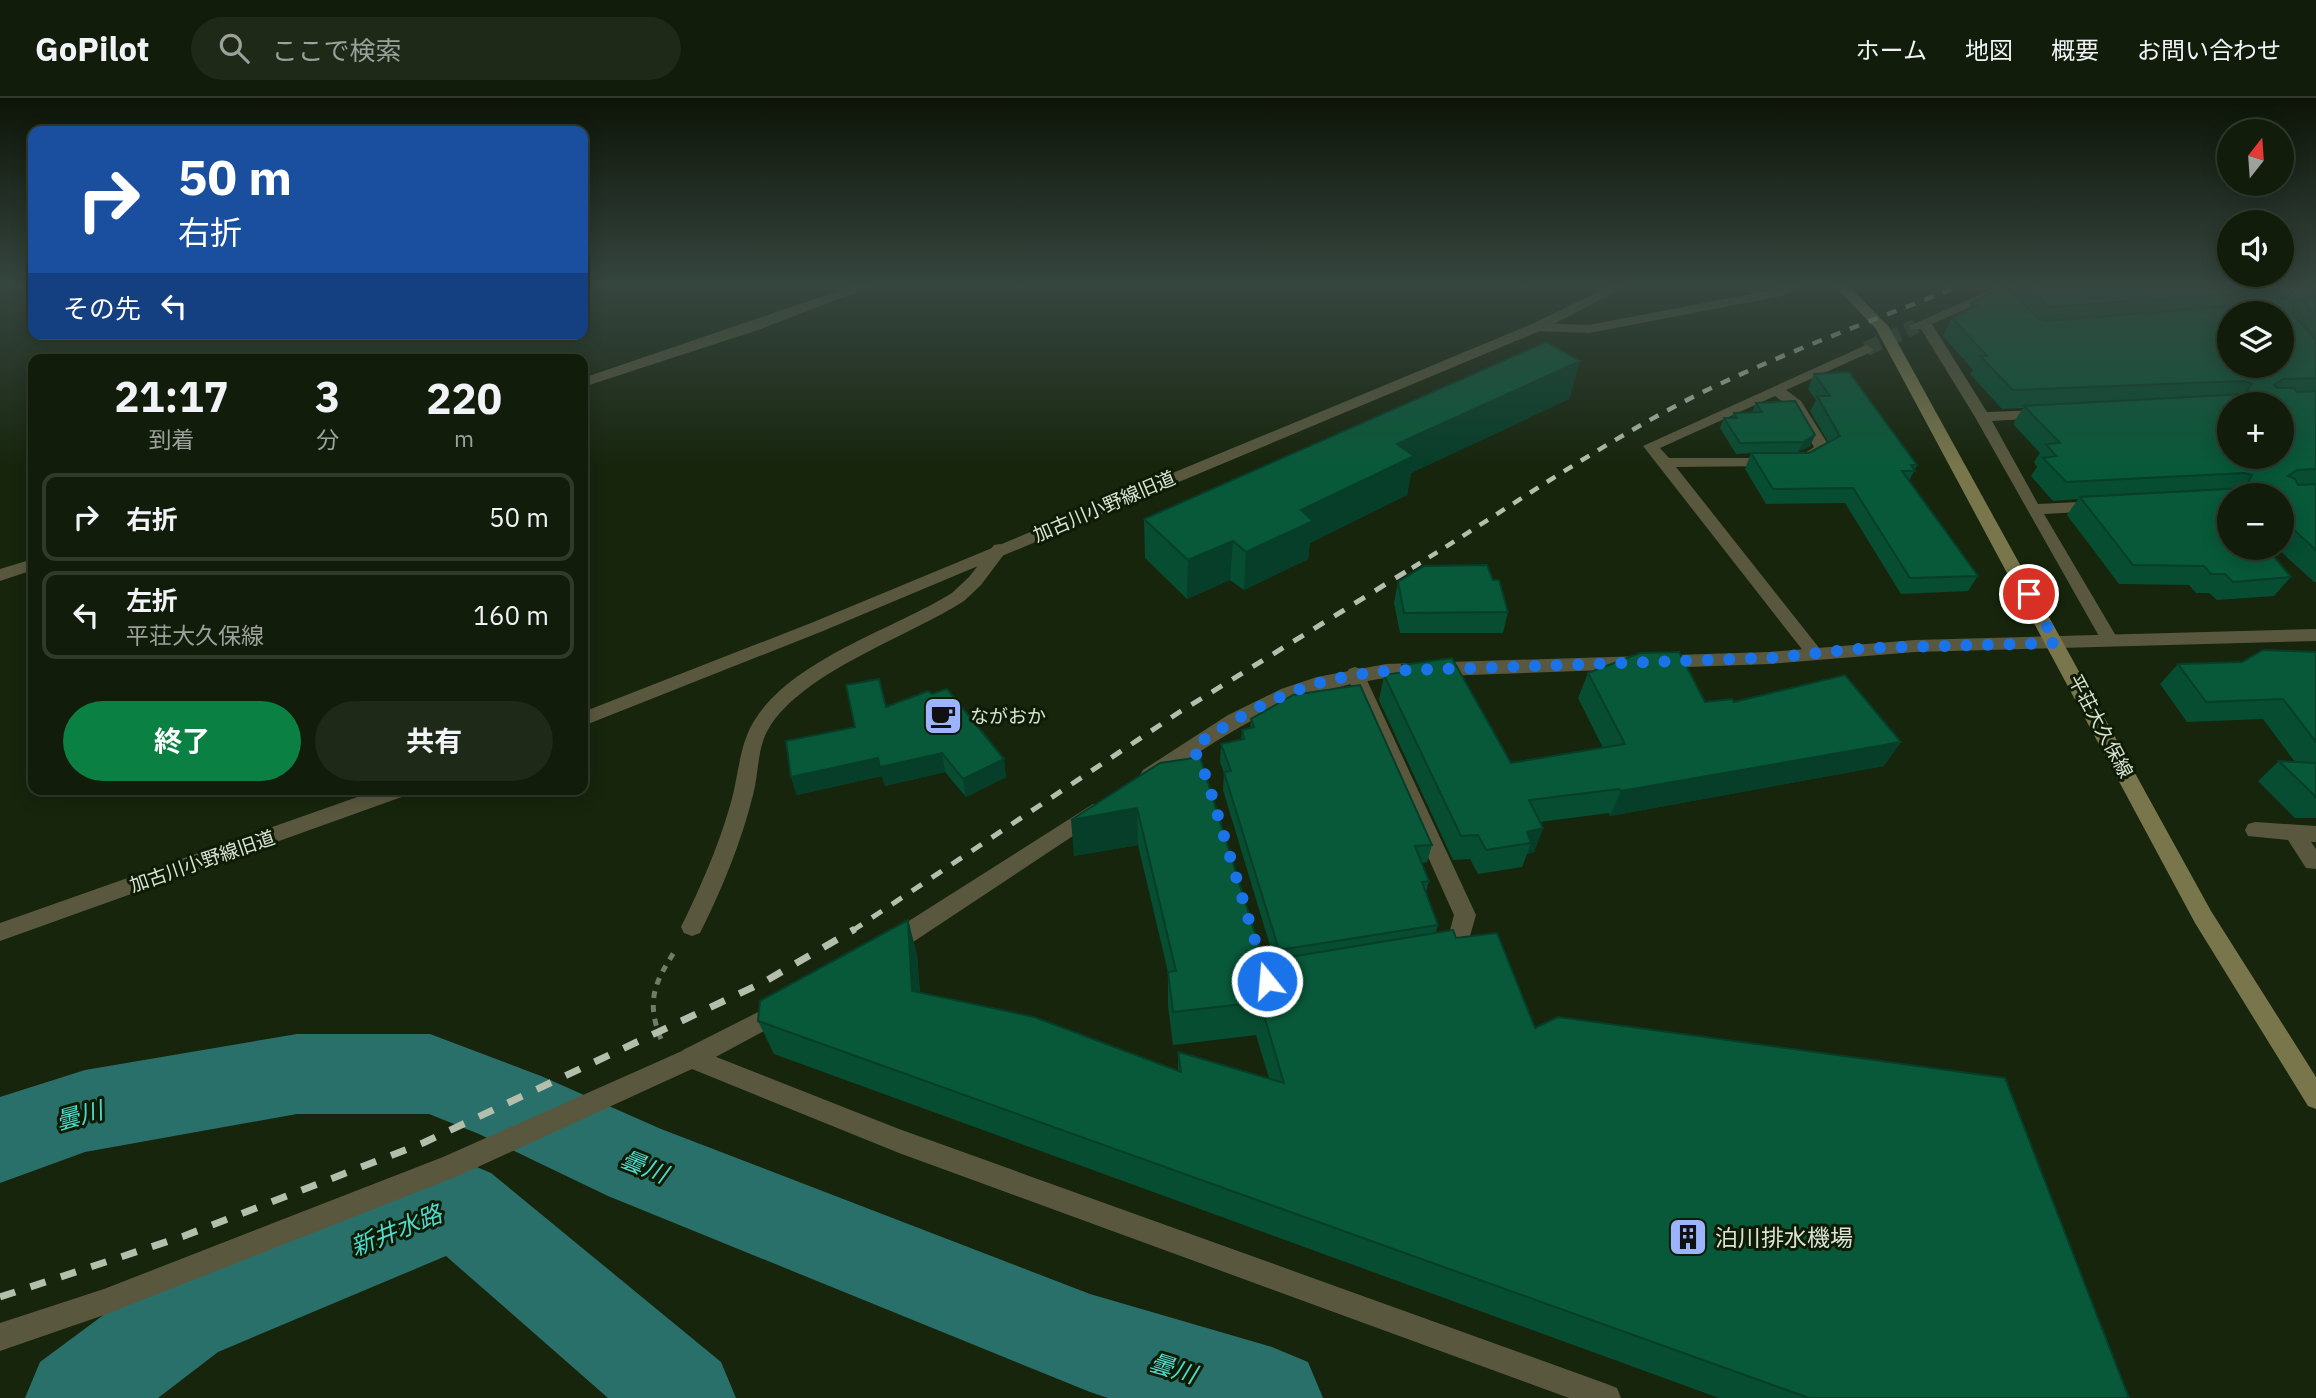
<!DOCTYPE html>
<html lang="ja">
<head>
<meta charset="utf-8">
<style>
  :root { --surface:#111c0a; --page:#1e2918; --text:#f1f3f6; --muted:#9ca19c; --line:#303a2b; --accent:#0b8043 }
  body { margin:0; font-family:"IBM Plex Sans","Noto Sans JP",sans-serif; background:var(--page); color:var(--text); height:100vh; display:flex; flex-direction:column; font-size:26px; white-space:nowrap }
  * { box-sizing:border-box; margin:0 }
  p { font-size:23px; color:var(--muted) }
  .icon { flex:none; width:38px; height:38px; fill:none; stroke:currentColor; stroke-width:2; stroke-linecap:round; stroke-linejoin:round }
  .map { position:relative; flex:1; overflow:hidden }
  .panel { position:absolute; left:28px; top:256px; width:560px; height:441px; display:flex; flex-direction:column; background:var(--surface); border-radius:14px; box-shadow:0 4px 18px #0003,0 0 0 2px var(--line) }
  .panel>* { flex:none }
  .hud { position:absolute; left:28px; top:28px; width:560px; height:214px; border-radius:14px; box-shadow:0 4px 18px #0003,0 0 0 2px var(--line); background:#1a4fa0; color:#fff; overflow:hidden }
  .needle { width:46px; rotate:17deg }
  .fabs { position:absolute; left:2217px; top:21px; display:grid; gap:14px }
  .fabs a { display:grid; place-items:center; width:77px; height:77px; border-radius:50%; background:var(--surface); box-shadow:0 4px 18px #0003,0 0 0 2px var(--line); font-size:35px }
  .pin { position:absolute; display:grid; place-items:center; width:60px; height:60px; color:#fff; margin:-30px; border:4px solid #fff; border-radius:50%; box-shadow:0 2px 7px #0007 }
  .me { position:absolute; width:77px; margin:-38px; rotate:343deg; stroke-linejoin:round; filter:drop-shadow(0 0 5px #0008) }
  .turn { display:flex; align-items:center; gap:24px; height:147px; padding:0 35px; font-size:32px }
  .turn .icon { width:91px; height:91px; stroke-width:2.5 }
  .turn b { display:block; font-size:49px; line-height:60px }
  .then { display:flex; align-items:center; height:66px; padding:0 35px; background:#0003; gap:14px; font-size:26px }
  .eta { display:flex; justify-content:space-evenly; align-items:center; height:119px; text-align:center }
  .eta b { font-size:42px; font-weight:700; line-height:49px }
  .cta { display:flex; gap:14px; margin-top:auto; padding:14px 35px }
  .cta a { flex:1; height:80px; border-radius:42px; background:var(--accent); color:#fff; font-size:28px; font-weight:700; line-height:80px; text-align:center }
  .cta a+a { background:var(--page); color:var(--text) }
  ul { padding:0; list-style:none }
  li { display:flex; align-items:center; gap:21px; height:88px; margin:0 14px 10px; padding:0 21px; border:4px solid var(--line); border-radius:14px }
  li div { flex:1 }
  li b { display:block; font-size:26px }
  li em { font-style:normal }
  header { display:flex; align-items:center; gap:42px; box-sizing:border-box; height:98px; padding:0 35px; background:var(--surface); border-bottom:2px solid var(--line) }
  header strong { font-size:33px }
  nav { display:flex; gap:38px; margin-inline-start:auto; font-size:24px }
  .search { width:490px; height:63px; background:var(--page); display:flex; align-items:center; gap:18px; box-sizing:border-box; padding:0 24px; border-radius:38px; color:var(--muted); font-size:26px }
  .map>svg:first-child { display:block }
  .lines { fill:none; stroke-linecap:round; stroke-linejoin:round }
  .river { fill:#29706b; fill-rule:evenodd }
  .minor-tunnel { stroke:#34422b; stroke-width:15; stroke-dasharray:15 7; stroke-linecap:butt }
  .path { stroke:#707c68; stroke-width:5; stroke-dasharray:7 7; stroke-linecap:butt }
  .service { fill:#59583e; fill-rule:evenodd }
  .minor { fill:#59583e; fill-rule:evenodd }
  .tertiary { fill:#59583e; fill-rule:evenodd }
  .secondary { fill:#79764c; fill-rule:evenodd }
  .rail-far2 { stroke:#b4bead; stroke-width:4.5; stroke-dasharray:10 10; stroke-linecap:butt }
  .rail-far1 { stroke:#b4bead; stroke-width:5; stroke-dasharray:12 12; stroke-linecap:butt }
  .rail { stroke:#b4bead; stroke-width:7; stroke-dasharray:16 16; stroke-linecap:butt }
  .wall { fill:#074d32 }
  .shaded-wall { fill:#063e29 }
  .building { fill:#08593a; stroke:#063e29; stroke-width:2; fill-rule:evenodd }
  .route { stroke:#1a73e8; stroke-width:12; stroke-dasharray:0 21.6 }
  .labels { text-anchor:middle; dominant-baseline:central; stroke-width:6; stroke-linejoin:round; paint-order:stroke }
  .street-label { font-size:19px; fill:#dae3d4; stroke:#0e1b05 }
  .poi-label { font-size:19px; fill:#dae3d4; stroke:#0e1b05; text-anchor:start }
  .near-poi-label { font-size:23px; fill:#dae3d4; stroke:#0e1b05; text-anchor:start }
  .near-water-label { font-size:24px; font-style:italic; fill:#50dacf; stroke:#0e1b05 }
</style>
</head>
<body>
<header>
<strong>GoPilot</strong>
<div class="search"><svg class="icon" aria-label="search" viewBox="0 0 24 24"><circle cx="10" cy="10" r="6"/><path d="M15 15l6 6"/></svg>ここで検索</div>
<nav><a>ホーム</a><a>地図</a><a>概要</a><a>お問い合わせ</a></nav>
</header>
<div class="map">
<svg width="2316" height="1300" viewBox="0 0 2316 1300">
  <rect width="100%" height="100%" fill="#17250d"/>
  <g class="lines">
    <g class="river">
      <path d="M297 936H430L541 978 661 1031 1090 1196 1272 1249 1308 1264 1323 1300H1108L1090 1294 608 1098 479 1036 429 1016H297L85 1054 0 1085V999L85 972Z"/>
      <path d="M458 1061 491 1075 721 1264 736 1300H608L446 1158 218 1254 158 1300H25L40 1264 148 1184Z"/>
    </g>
    <path class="minor-tunnel" d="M1866 251 1916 228"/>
    <path class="path" d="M661 941C646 904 654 885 675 853"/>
    <g class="service">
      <path d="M856 187H875L758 232 583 289V280Z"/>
      <path d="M33 461V472L0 483V471Z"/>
    </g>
    <g class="minor">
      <path d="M1784 187H1800L1781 198 1589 235 1537 233 1530 229 1537 225 1589 227 1777 191Z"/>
      <path d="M2002 187H2020L1932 226 1987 314 2043 312 2050 316 2043 320 1992 323 2038 406 2100 403 2108 408 2100 413 2044 416 2119 543 2116 547H2104L1975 319 1921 231H1911L1909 228Z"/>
      <path d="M1866 247 1873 251 1871 254 1786 292 1801 303 1831 351 1808 365H1798L1795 362 1814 349 1790 309 1775 298 1660 350 1669 360H1778L1781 363 1773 368 1676 369 1820 551 1823 555 1820 559H1808L1643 348Z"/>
      <path d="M1000 446 1008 451 981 487 964 503C908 539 804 573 769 630 757 649 759 675 753 697 741 745 722 791 700 835L692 838 684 835 681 829C700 790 717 752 729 711 739 681 738 646 756 620 796 560 892 532 952 495L969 479 994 447Z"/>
      <path d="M1355 569 1361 571 1364 576 1476 817 1464 859 1443 863 1435 861 1432 854 1435 847 1447 844 1454 817 1346 576 1349 571Z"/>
      <path d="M2255 724 2316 728V744H2311L2316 751V771L2306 770 2288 742 2248 738 2245 732 2248 726Z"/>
      <path d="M691 949 899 1031 1607 1286 1617 1290 1621 1300H1569L899 1055 692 971 458 1078 104 1217 0 1253V1225L104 1191 443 1059Z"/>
    </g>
    <g class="tertiary">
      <path d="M1612 187H1629L1542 232 823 533 583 628V614L811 525 1532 226Z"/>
      <path d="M2316 531V543L1915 554 1769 566 1386 580C1287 594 1238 628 1157 682L1150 685 1143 682 1140 677 1143 672 1228 617 1281 591 1317 579 1386 566 1769 554 1915 542Z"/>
      <path d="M380 691H413L410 696 0 843V825Z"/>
      <path d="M1093 706 1100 708 1103 714 1100 720 898 854 890 856 882 854 879 847 882 840Z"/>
      <path d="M780 903 788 906 791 913 788 920 699 968 691 971 683 968 679 960 683 952Z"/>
    </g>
    <path class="secondary" d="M1834 187H1848L1889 229 2211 813 2316 979V1011L2308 1008 2195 825 1876 231Z"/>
    <path class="rail-far2" d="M1412 470C1509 410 1605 342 1707 292 1790 252 1877 221 1962 187"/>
    <path class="rail-far1" d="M852 833 1178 615 1415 468"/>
    <path class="rail" d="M0 1199 184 1138 423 1045 764 884 855 831"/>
  </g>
  <g class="wall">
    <path d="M2016 187H2267L2275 197 2282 188 2268 187H2316V484H2314L2277 450H2282V397H2230V450L2291 479 2274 498 2217 502 2209 495H2196L2189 487 2119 486 2067 417 2078 401 2053 403 2031 378 2037 369 2034 364 2040 355 2013 326 2023 310 2002 311 1970 276 1973 272 1943 238 1952 220 1966 214 1971 205 2012 194Z"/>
    <path d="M1580 263 1569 301 1411 375 1407 397 1310 445 1308 461 1244 492 1230 482 1187 501 1145 460 1144 421Z"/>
    <path d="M1814 276 1917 367 1909 383 1978 478 1968 493 1901 496 1845 405 1766 406 1745 371 1751 355 1736 356 1720 330 1724 320H1732L1734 315 1752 314 1756 305 1815 337 1810 348 1798 354 1809 355 1828 344 1810 313 1816 302 1808 291Z"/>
    <path d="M1493 482 1508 514 1503 535H1400L1394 505 1398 484Z"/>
    <path d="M2316 554V720H2295L2258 683 2279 663 2295 664 2263 621 2187 624 2160 586 2178 566 2242 564Z"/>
    <path d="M1402 567 1511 665 1603 650 1578 600 1588 575 1705 604H1734L1884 668 1610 718 1609 715 1540 724 1543 730 1534 754 1527 756 1522 769 1478 776 1470 761 1453 762 1379 602 1384 577 1400 575Z"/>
    <path d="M886 609 1004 661 1006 679 966 699 945 674 885 688 882 678 797 697 791 679 855 629Z"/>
    <path d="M1251 621 1432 747 1427 764 1422 765 1429 783 1426 794 1438 827 1436 834 1456 840 1535 930 2129 1300H1719L774 956 758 923 908 822 917 857 920 894 1178 973V954L1269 980 1256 937 1173 947 1168 908V874L1138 747 1074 758 1160 665 1262 858 1272 862 1274 861 1223 692 1224 675 1220 664 1221 646 1241 642 1242 632 1250 630Z"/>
  </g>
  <g class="shaded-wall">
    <path d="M1580 263 1569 301 1411 375 1407 397 1310 445 1308 461 1244 492 1246 454 1301 412 1397 346Z"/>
    <path d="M1815 337 1810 348 1798 354 1803 344Z"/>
    <path d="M1233 443 1230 482 1187 501 1188 462Z"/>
    <path d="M1901 644 1884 668 1610 718 1621 693Z"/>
    <path d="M942 655 945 674 885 688 882 678 797 697 791 679 878 660Z"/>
    <path d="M1004 661 1006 679 966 699 963 681Z"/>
    <path d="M1137 710 1138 747 1074 758 1071 722Z"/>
    <path d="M1543 730 1534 754 1527 756 1531 745 1527 734Z"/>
    <path d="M908 822 917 857 922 926 912 893Z"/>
  </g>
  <g class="building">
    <path d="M2027 187H2267L2277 199 2293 200 2296 197 2287 187H2316V217L2302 202 2294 201 2293 217 2316 242V280L2284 281 2274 287 2277 290H2294L2297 294 2316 293V371L2297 372 2288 378 2295 381 2298 387 2316 386V452L2282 421V397H2230V450H2267L2291 479 2233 484 2225 476H2211L2204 468 2133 467 2080 399 2245 390 2252 377 2245 375 2066 384 2043 360 2056 358 2046 346 2060 345 2024 308 2244 296 2252 286 2244 283 2013 292 1980 258H1987L1952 220 1977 208 1971 205 2005 188 2039 221 2045 223 2244 207 2246 198 2242 195 2049 209ZM2230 215H2282V268H2230ZM2230 306H2282V359H2230Z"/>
    <path d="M1546 244 1580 263 1397 346 1414 358 1301 412 1313 423 1246 454 1233 443 1188 462 1144 421Z"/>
    <path d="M1849 274 1917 367H1911L1915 373H1902L1978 478 1910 480 1853 390 1773 391 1751 355H1809L1840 338 1817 298H1830L1814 276Z"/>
    <path d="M1795 303 1815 337 1803 344 1740 345 1724 320H1737L1734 315 1762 314 1756 305Z"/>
    <path d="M1487 467 1493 482H1499L1508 514 1404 515 1398 484 1424 468Z"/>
    <path d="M2263 552 2316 554V644L2283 601 2206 604 2178 566 2242 564Z"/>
    <path d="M1679 554 1705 604 1732 601 1734 604 1845 577 1901 644 1621 693 1619 691 1529 702 1543 730 1527 734 1531 745 1486 752 1478 737 1461 738 1384 577 1405 574 1402 567 1452 560 1511 665 1625 646 1588 575 1640 555Z"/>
    <path d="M879 581 886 609 928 593 932 596 947 591 1004 661 963 681 942 655 880 669 878 660 791 679 786 643 855 629 846 587Z"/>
    <path d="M1360 587 1432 747 1415 748 1429 783 1422 784 1438 827 1279 852 1224 674 1231 673 1221 646 1244 641 1242 632 1254 629 1251 621 1293 597Z"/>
    <path d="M1200 659 1262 858 1272 862 1453 832 1456 840 1497 835 1535 930 1558 919 2005 980 2129 1300H1809L758 923 760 903 908 822 912 893 1034 919 1181 974 1178 954 1284 985 1260 904 1173 914 1168 874 1176 873 1137 710 1071 722 1160 665Z"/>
    <path d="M2279 663 2316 665V699Z"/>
  </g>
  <linearGradient id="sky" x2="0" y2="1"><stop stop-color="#0d1407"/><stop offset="0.51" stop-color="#364640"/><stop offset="1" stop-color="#364640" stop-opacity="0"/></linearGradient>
  <rect width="2316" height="369" fill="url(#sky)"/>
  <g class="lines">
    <path class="route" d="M1267 883 1207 681 1193 649C1260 604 1305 581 1386 573L1769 560 1867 550 2056 545 2029 496"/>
  </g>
  <defs>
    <g id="cafe-square" transform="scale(2.0125)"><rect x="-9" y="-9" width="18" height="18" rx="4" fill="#9cb4fd" stroke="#0e1b05"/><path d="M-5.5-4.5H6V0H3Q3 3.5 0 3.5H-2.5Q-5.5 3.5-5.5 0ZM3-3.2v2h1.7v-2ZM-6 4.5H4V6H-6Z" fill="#111"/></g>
    <g id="building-square" transform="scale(2.0125)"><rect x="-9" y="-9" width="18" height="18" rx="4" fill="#9cb4fd" stroke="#0e1b05"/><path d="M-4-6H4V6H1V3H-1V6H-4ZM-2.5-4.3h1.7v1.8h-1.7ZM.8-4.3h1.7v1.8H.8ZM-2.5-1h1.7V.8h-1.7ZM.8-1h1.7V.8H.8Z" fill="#111"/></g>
  </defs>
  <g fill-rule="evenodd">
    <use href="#cafe-square" x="943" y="618"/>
    <use href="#building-square" x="1688" y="1139"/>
  </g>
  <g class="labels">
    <g class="street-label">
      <text transform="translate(1104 408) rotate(-23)">加古川小野線旧道</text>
      <text transform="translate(2101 628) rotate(62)">平荘大久保線</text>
      <text transform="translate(202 763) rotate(-19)">加古川小野線旧道</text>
    </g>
    <g class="poi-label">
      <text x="970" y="618">ながおか</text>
    </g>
    <g class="near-poi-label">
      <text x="1715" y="1139">泊川排水機場</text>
    </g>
    <g class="near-water-label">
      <text transform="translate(79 1017) rotate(-15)">曇川</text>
      <text transform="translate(644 1068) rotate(22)">曇川</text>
      <text transform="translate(396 1132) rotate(-22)">新井水路</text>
      <text transform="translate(1173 1270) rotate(17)">曇川</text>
    </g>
  </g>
</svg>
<div class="fabs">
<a><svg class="needle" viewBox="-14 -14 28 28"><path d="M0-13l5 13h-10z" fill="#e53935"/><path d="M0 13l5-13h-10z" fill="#9ca19c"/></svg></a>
<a><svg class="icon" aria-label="sound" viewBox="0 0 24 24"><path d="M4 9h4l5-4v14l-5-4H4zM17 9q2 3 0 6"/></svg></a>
<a><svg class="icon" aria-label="layers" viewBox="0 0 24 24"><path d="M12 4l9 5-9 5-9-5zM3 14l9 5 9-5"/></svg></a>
<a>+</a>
<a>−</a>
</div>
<div class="pin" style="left:2029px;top:496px;background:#d93025"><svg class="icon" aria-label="arrive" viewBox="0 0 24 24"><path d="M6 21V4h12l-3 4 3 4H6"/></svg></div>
<svg class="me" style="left:1267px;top:883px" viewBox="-20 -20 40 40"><circle r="17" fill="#1a73e8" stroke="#fff" stroke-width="3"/><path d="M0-11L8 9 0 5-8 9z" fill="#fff"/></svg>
<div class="hud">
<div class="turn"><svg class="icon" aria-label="right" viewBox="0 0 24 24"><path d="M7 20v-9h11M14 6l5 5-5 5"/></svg><div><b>50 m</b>右折</div></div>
<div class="then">その先<svg class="icon" aria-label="left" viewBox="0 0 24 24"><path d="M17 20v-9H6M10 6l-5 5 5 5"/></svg></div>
</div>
<section class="panel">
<div class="eta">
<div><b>21:17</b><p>到着</p></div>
<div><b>3</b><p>分</p></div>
<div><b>220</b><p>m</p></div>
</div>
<ul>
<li><svg class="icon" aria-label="right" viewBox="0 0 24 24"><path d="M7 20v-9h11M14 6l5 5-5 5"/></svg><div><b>右折</b></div><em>50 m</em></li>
<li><svg class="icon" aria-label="left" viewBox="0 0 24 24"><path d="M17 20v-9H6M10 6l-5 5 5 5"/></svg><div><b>左折</b><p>平荘大久保線</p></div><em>160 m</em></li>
</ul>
<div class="cta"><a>終了</a><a>共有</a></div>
</section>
</div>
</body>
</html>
